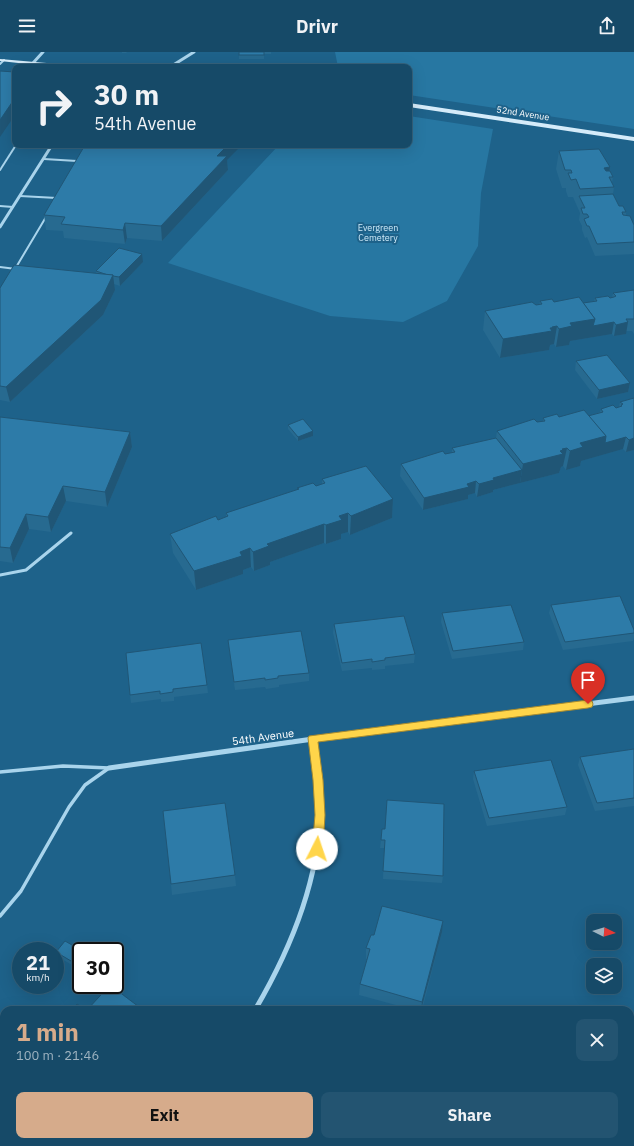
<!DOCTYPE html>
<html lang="en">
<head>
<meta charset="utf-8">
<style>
  :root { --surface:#164a68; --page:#235471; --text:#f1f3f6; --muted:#9eb3c0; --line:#35627c; --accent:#d6ab8b }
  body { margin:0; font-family:"IBM Plex Sans",sans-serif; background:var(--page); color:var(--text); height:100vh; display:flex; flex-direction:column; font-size:15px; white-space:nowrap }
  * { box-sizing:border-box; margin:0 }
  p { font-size:13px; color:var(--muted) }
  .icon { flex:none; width:22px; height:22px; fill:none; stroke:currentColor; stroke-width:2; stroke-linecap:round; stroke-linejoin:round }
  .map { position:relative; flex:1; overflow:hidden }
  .panel { position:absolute; left:0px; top:954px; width:634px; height:140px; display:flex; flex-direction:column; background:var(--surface); border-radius:12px 12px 0 0; box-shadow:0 4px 16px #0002,0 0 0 1px var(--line) }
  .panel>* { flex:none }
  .guide { position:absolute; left:12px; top:12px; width:400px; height:84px; border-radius:8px; box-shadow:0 4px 16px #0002,0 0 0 1px var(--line); background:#164a68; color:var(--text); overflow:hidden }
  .needle { width:26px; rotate:95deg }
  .buttons { position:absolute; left:586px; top:862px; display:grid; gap:8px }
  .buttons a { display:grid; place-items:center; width:36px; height:36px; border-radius:8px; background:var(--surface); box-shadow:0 4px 16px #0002,0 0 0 1px var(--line); font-size:20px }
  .speed { position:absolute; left:12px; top:890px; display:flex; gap:8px; font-size:20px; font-weight:700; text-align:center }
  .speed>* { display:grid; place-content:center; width:52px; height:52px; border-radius:50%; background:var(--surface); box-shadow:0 4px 16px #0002,0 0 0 1px var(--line); line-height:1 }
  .speed small { font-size:10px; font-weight:400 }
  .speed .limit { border:2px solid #111; border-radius:6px; background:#fff; color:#111 }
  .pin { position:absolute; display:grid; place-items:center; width:34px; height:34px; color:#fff; margin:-41px -17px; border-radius:50% 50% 50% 0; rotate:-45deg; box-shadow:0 0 4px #0007 }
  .pin .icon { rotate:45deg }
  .me { position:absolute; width:44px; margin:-22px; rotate:4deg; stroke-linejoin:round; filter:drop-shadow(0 0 3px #0008) }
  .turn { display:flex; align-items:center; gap:14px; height:84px; padding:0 16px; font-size:18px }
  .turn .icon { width:52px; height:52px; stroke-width:2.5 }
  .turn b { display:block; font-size:28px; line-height:34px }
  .round { display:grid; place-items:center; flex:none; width:42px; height:42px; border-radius:8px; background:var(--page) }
  .head { display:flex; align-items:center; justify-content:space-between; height:68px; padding:0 16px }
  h1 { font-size:24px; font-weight:800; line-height:30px; color:var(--accent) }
  .action { display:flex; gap:8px; margin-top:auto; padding:8px 16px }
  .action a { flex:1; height:46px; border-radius:8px; background:var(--accent); color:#111; font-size:16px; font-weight:800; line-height:46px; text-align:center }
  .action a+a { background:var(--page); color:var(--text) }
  header { display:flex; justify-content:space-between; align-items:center; height:52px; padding:0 16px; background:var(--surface); font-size:18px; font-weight:800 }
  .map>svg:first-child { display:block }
  .green { fill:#2777a2 }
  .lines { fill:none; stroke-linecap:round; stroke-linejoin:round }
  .lane-far2 { stroke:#a9d4ec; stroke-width:2 }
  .lane-far1 { stroke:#a9d4ec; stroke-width:3 }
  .lane { stroke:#a9d4ec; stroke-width:3.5 }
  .street-far1 { stroke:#a9d4ec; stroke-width:3 }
  .street { stroke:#a9d4ec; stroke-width:5 }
  .secondary { fill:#d5ebf9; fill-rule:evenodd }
  .wall { fill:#276a90 }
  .shaded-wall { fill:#205676 }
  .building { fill:#2d7ba8; stroke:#205676 }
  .route { fill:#ffd54a; stroke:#a68a30 }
  .labels { text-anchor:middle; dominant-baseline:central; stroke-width:4; stroke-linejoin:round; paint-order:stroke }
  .far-street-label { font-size:9px; fill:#fff; stroke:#1e628a }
  .far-park-label { font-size:9px; fill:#ceeaf9; stroke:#1e628a }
  .street-label { font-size:11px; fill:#fff; stroke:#1e628a }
</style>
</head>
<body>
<header><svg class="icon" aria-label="menu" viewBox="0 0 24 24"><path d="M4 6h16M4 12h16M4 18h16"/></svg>Drivr<svg class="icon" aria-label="share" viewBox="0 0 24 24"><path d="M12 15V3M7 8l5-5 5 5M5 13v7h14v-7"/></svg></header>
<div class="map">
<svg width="634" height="1094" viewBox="0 0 634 1094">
  <rect width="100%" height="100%" fill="#1e628a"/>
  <g class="green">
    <path d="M335 0H634V77L409 43V15H338Z"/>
    <path d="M409 64 493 77 481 141 478 194 447 249 403 270 330 264 168 211 279 93H409Z"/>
  </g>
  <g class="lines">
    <g class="lane-far2">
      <path d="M0 12 4 8"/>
      <path d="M44 107 77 109 76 111"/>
      <path d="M0 118 16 93"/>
      <path d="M20 144 57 146"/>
      <path d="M0 154 13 155"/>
      <path d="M0 215 16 217"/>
      <path d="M15 217 46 165"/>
    </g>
    <path class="lane-far1" d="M0 523 26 518 71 481"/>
    <g class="lane">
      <path d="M0 720 63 714 109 716"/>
      <path d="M0 864 21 839 69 755 85 733 109 716"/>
    </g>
    <g class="street-far1">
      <path d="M33 11 43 0"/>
      <path d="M170 15 194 0"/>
      <path d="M0 175 52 93"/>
    </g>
    <g class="street">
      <path d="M109 716 313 687 634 646"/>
      <path d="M255 958C289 900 318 831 320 763 321 738 316 712 313 687"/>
      <path d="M167 1094 169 1090"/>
    </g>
    <g class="secondary">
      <path d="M0 7 70 13 73 15H55L0 9Z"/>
      <path d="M409 51 634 85V89L409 55Z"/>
    </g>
  </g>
  <g class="wall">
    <path d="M122 0H127L126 1H122Z"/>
    <path d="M239 0H271V2H264V7H239Z"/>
    <path d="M559 99 610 115 609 119 613 125 612 131 614 135 613 142 619 154 626 160V164L634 173V202L595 204 587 185 585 186 582 178V174L579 168 580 161 573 145H568L566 139V136H562L556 117Z"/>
    <path d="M227 108 228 118 162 189 127 186 125 192 64 186 63 179 46 178 44 163Z"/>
    <path d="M143 210 120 234 114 232 115 238 103 263 10 350 0 348V236L96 221V219Z"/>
    <path d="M634 238V282L632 279H626V282L614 284 612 282 570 289 569 293 556 295 554 292 550 293 549 298 500 306 483 278 485 259 539 253 540 249 583 251 594 249 595 246H612L613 241Z"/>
    <path d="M576 309 630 331 628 340 597 347 575 318Z"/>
    <path d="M634 346V398L626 400 623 397 581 409 580 414 566 418 563 414 561 415 559 421 520 431 493 438V440L477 445 475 441 468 443V447L423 458 400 424 401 412 452 401V396L496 386 497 379 543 369V366L588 364 600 360 601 357 616 356 619 355 620 350Z"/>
    <path d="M0 365 130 380 132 395 107 455 66 449 51 480 29 477 13 511 0 509Z"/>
    <path d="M288 373 313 379V384L298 389 288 377Z"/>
    <path d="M322 427 393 447 392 466 350 483 348 480 341 482V487L326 492 324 491 270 510V513L254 519 251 515 243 518V522L196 538 173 501 170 482 226 465V461L298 438 297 436 316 434 322 432Z"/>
    <path d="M551 553 634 578V586L633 589 563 598 549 561Z"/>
    <path d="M442 561 524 590 523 598 452 607 441 570Z"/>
    <path d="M334 572 415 602 414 611 385 614V617L372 618V616L342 619 333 581Z"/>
    <path d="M228 588 309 621V629L279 633V635L266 637 265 635 235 638Z"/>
    <path d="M207 633 208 641 174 645V649L161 650V647L131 651 130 643Z"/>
    <path d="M634 697V754L595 759 578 713 580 705Z"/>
    <path d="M474 719 567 755 565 763 487 774 473 727Z"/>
    <path d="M382 777 443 824 442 831 383 827 384 796H380Z"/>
    <path d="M235 823 236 834 172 843 171 832Z"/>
    <path d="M442 880 422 958H414L359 943 360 932 367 907H366V896L374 883Z"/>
    <path d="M56 900 80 901 72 913 57 904Z"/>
    <path d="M52 1090H71L67 1094H58Z"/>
    <path d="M353 1090H363L361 1094Z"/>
  </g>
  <g class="shaded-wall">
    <path d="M15 46V63L0 85V68Z"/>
    <path d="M228 93H242L227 108 228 118 162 189 161 174 217 104Z"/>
    <path d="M610 115 607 133 604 116Z"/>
    <path d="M125 171 127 186 125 192 123 178Z"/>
    <path d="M142 202 143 210 120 234 119 225Z"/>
    <path d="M113 223 115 238 103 263 10 350 6 335Z"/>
    <path d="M595 267 614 270 612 282 570 289 569 293 556 295 559 277 570 271Z"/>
    <path d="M628 270 626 282 614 284 616 273Z"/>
    <path d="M557 274 554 292 550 293 549 298 500 306 503 287 550 276 552 275Z"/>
    <path d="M630 331 628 340 597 347 599 338Z"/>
    <path d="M313 379V384L298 389V385Z"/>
    <path d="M130 380 132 395 107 455 105 440Z"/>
    <path d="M606 384 626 385 623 397 581 409 580 414 566 418 570 399 580 391Z"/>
    <path d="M634 386V398L626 400 629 388Z"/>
    <path d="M567 396 563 414 561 415 559 421 520 431 523 412 560 399 562 397Z"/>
    <path d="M522 418 520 431 493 438V440L477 445 479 432 493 426Z"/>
    <path d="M476 429 475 441 468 443V447L423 458 424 446Z"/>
    <path d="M63 434 66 449 51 480 48 465Z"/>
    <path d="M393 447 392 466 350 483 351 464Z"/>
    <path d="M348 461V480L341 482V487L326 492V473L339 464Z"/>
    <path d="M26 462 29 477 13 511 10 496Z"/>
    <path d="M324 472V491L270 510V513L254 519 253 500 267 492Z"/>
    <path d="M250 496 251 515 243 518V522L196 538 194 519Z"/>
    <path d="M443 869 442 880 421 958 422 950Z"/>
    <path d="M79 897 80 901 72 913 71 909Z"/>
    <path d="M63 1090H71L67 1094H62L61 1092Z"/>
  </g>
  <g class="building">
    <rect x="239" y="0" width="25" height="3"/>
    <path d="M0 19 15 20V46L0 68Z"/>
    <path d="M85 93H228L217 104H227L161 174 125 171 123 178 61 172 65 165 44 163Z"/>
    <path d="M599 97 610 115 604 116 606 119H610L613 125H609L614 135 580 137 576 127 571 128 568 121H572L571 118H565L559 99Z"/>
    <path d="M613 142 619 154H623L626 160H622L623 163 630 164 634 173V190L597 192 589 174H587L584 167 589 165 587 162H583L581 156H585L579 144Z"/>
    <path d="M119 196 142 202 119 225 113 224V223H108L96 219Z"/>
    <path d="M14 213 113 223 101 248 6 335 0 334V236Z"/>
    <path d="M634 238V267H626L628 270 616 273 614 270 593 274 595 267 583 251 597 249 595 246 608 244 610 246 614 245 616 244 613 241Z"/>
    <path d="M579 245 595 267 570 271 572 274 559 277 557 274 552 275V276H550L552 279 503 287 485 259 532 250 536 253 542 252 540 249 552 247 554 250Z"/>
    <path d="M607 303 630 331 599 338 576 309Z"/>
    <path d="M634 346V386L629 388 626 385 605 391 606 384 588 364 603 360 601 357 613 353 616 356 622 354 621 353 623 352 620 350Z"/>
    <path d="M584 358 606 384 580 391 583 395 570 399 567 396 562 397 563 398 560 399 563 402 523 412 497 379 534 367 537 370 545 369 543 366 557 362 559 365Z"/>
    <path d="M0 365 130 380 105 440 63 434 48 465 26 462 10 496 0 495Z"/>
    <path d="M303 367 313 379 298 385 288 373Z"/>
    <path d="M496 386 522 418 493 426 494 428 479 432 476 429 467 432 469 435 424 446 401 412 443 399 445 402 455 400 452 396Z"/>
    <path d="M366 414 393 447 351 464 348 461 339 464 342 468 326 473 324 472 267 492 269 494 253 500 250 496 240 500 242 504 194 519 170 482 216 464 218 468 228 464 226 461 299 437 297 436 313 431 316 434 325 431 322 427Z"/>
    <path d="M620 544 634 578V581L565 590 551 553Z"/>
    <path d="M511 553 524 590 453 599 442 561Z"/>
    <path d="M404 564 415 602 385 606V608L372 610V607L342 611 334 572Z"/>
    <path d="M301 579 309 621 278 624V626L265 628V626L234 630 228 588Z"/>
    <path d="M201 591 207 633 173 637V640L160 642V639L130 643 126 601Z"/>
    <path d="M634 697V746L597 751 580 705Z"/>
    <path d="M551 708 567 755 489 766 474 719Z"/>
    <path d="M387 748 444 752 443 824 383 819 385 788H381L382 777H385Z"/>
    <path d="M225 751 235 823 171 832 163 759Z"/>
    <path d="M382 854 443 869 422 950 360 932 370 897 366 896 371 883H374Z"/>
    <path d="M65 889 79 897 71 909 56 900Z"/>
    <path d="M110 933 143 958H87Z"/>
    <path d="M77 952 86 958H72Z"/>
    <path d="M269 1090H276L282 1094H266Z"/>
  </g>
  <path class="route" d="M588 648 592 649 593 652 592 655 588 656 318 690 323 728 325 763 323 797 321 800 317 802 314 800 312 797 315 763 313 728 308 686 309 684Z"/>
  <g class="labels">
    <g class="far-street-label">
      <text transform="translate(523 61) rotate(9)">52nd Avenue</text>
    </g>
    <g class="far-park-label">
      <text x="378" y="175">Evergreen<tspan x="378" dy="10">Cemetery</tspan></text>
    </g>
    <g class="street-label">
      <text transform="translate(263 685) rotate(-8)">54th Avenue</text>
    </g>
  </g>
</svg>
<div class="buttons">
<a><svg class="needle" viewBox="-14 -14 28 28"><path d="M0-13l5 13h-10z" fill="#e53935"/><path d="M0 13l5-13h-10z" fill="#9eb3c0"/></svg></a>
<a><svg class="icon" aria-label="layers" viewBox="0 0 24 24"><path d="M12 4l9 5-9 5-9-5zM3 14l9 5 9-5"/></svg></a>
</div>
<div class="speed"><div>21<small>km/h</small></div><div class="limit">30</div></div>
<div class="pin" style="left:588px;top:652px;background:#d93025"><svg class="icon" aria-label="arrive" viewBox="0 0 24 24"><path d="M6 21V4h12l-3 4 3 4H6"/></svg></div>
<svg class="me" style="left:317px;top:797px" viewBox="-20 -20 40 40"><circle r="19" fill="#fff"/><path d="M0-13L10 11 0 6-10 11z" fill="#ffd54a"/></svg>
<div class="guide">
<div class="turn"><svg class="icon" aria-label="right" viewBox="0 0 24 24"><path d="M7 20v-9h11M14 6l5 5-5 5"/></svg><div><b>30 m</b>54th Avenue</div></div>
</div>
<section class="panel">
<div class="head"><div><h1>1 min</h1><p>100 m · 21:46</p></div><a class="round"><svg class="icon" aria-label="close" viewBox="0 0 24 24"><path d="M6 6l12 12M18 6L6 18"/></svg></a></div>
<div class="action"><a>Exit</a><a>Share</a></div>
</section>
</div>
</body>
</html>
